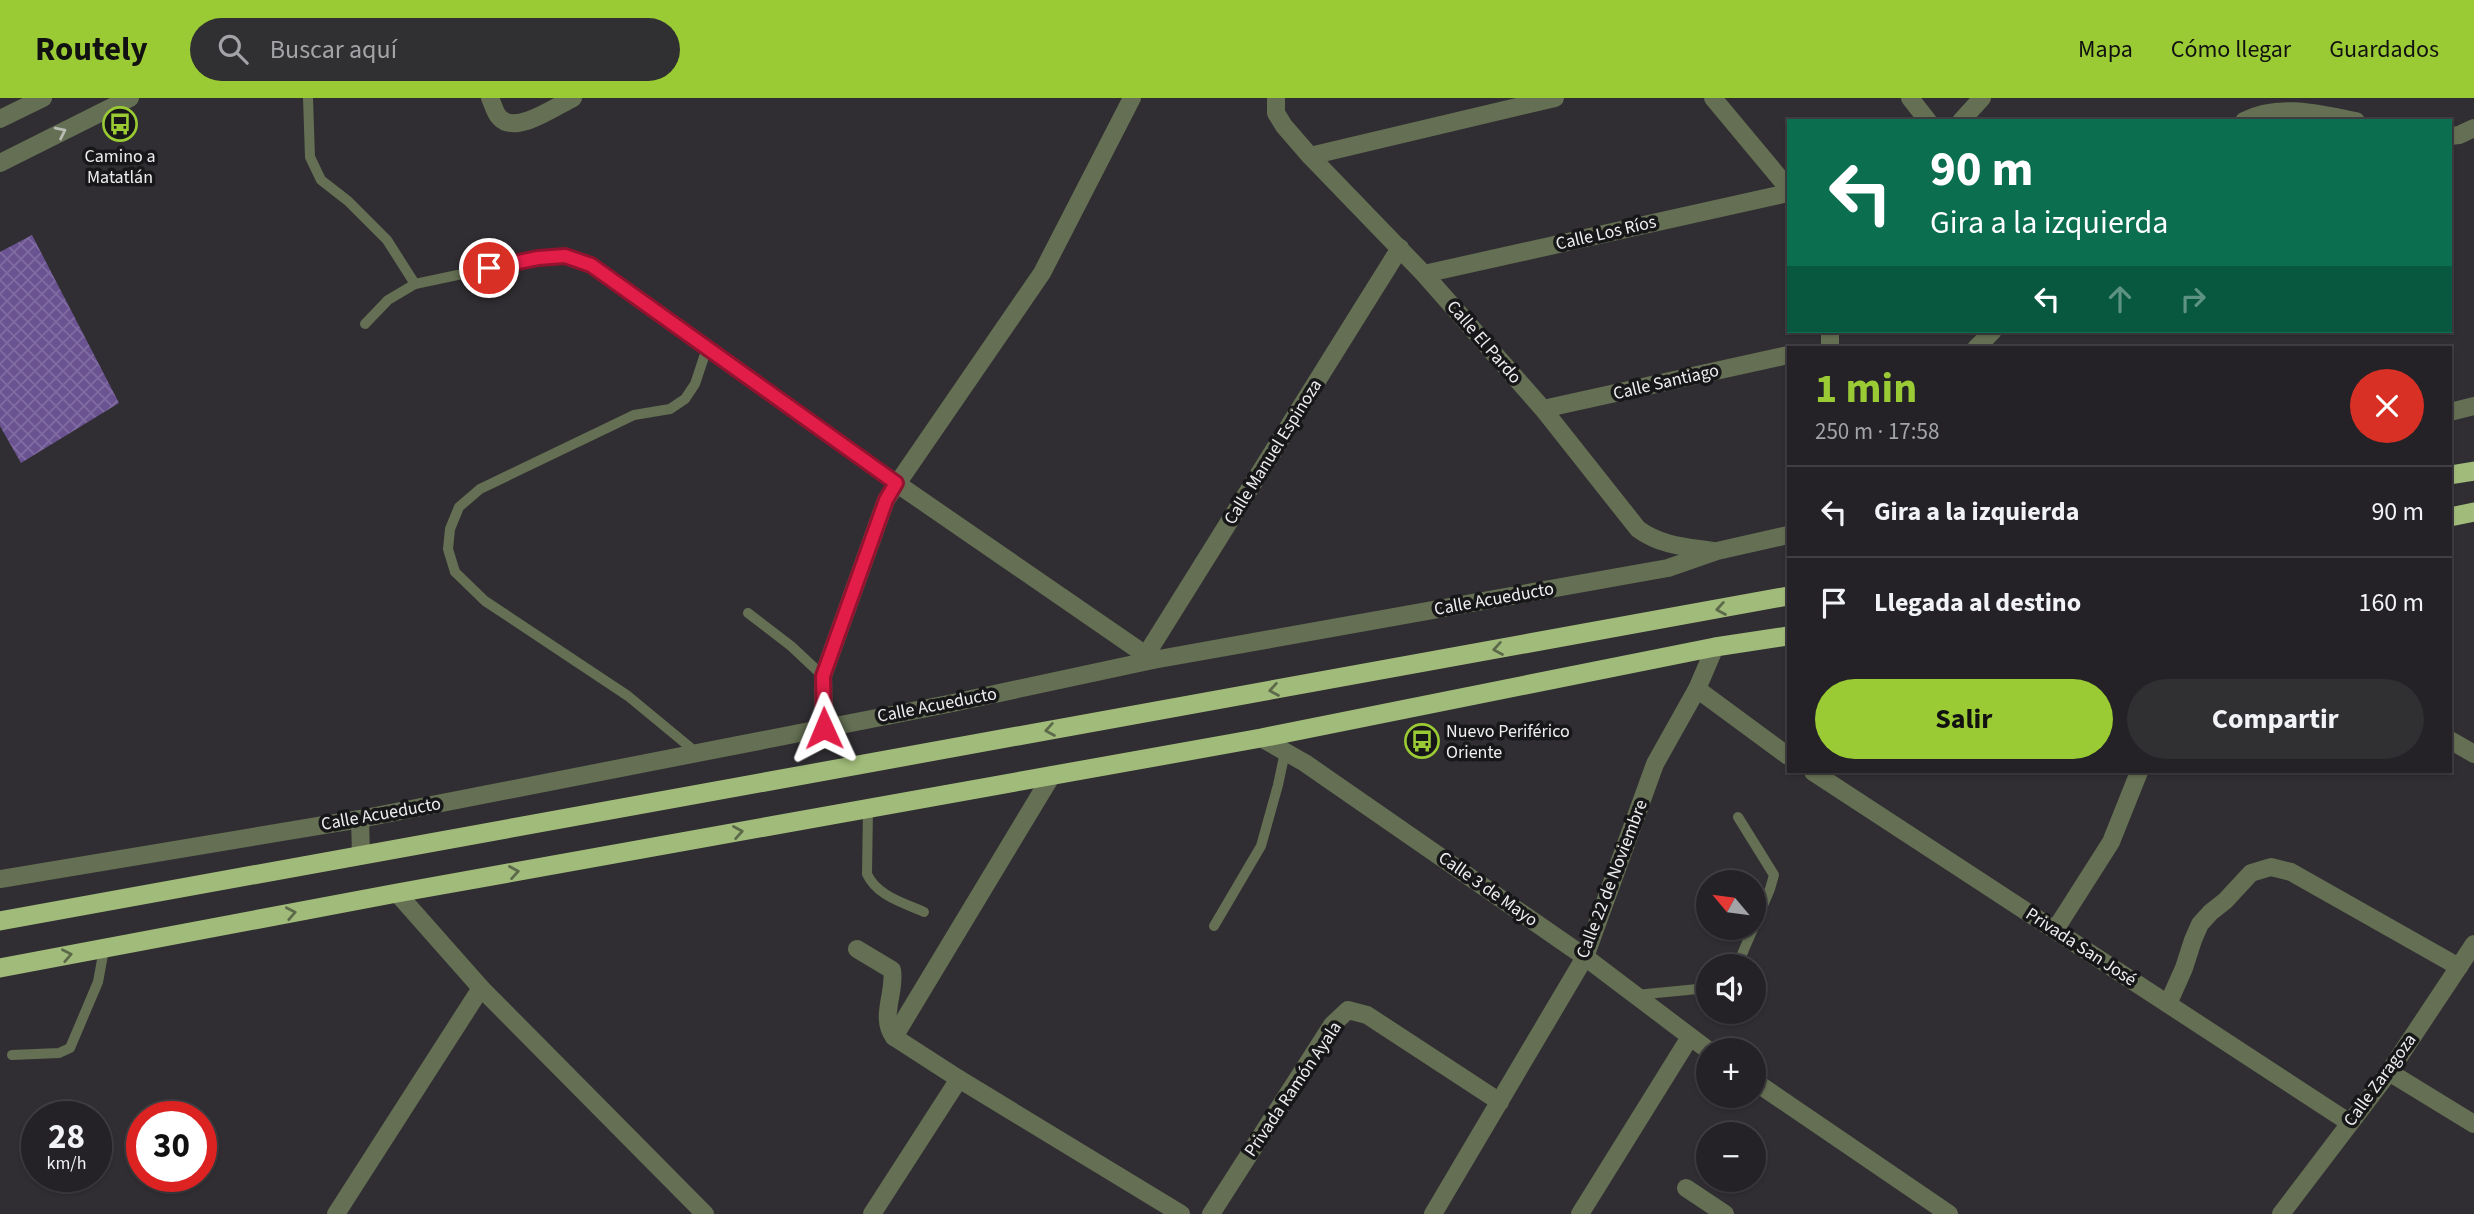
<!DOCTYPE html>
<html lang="es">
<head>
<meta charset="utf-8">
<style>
  :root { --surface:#242226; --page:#302f32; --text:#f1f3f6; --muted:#a3a4a7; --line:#413f43; --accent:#9acb34 }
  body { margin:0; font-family:"Source Sans 3",sans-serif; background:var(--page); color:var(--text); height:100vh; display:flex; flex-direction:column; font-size:26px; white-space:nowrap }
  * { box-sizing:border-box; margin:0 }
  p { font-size:23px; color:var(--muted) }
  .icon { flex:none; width:38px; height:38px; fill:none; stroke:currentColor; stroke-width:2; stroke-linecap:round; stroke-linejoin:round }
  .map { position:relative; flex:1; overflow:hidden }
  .panel { position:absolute; left:1787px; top:248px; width:665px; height:427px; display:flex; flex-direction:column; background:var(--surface); border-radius:0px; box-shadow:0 2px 5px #0004,0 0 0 2px var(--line) }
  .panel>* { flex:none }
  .banner { position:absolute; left:1787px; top:21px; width:665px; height:214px; border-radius:0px; box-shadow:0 2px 5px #0004,0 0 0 2px var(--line); background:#0b6e4f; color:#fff; overflow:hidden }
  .needle { width:46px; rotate:299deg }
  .fabs { position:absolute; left:1696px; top:772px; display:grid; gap:14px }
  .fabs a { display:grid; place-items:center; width:70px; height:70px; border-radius:50%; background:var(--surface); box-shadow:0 2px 5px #0004,0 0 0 2px var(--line); font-size:35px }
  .speed { position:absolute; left:21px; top:1003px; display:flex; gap:14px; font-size:35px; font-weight:700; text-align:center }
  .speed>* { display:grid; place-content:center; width:91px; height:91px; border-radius:50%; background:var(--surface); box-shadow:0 2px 5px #0004,0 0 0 2px var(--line); line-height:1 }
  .speed small { font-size:18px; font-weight:400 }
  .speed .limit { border:10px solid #d22; background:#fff; color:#111 }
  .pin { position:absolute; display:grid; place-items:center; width:60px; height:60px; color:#fff; margin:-30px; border:4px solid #fff; border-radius:50%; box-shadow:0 2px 7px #0007 }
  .me { position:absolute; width:77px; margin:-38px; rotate:359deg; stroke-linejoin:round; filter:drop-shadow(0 0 5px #0008) }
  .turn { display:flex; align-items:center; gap:24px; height:147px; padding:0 28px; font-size:32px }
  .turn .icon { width:91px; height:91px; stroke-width:2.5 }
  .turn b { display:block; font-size:49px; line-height:60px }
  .lanes { display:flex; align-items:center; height:66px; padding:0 28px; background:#0003; justify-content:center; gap:35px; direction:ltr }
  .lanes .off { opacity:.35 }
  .round { display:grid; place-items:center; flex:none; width:74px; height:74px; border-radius:37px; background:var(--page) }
  .headline { display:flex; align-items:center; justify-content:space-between; height:119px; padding:0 28px }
  h1 { font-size:42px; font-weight:700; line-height:52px; color:var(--accent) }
  .button { display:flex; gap:14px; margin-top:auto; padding:14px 28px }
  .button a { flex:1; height:80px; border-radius:42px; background:var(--accent); color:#111; font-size:28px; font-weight:700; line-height:80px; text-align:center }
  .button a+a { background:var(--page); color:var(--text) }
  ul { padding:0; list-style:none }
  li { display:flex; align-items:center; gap:21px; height:91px; padding:0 28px; border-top:2px solid var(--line) }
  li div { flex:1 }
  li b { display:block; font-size:26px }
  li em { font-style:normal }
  header { display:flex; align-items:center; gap:42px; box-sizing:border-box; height:98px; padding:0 35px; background:var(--accent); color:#111 }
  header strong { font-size:33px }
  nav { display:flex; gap:38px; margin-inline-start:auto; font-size:24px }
  .search { width:490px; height:63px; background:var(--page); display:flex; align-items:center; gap:18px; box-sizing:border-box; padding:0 24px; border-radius:38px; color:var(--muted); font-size:26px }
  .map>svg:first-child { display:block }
  .building { fill:url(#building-cross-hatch) }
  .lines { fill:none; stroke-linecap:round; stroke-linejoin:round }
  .service { stroke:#646f53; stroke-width:10 }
  .minor { stroke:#646f53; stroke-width:18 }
  .tertiary { stroke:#646f53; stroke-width:18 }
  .trunk { stroke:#a1bc7a; stroke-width:19 }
  .oneway { stroke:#b7bbb1 }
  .oneway2 { stroke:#5c6a4a }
  .route-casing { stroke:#92132f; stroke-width:18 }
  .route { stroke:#e11d48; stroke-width:12 }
  .labels { text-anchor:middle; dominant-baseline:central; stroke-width:7; stroke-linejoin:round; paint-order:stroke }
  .poi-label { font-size:18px; fill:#eeeef0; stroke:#171719 }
  .street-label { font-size:18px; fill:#eeeef0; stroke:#171719 }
</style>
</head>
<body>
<header>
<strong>Routely</strong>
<div class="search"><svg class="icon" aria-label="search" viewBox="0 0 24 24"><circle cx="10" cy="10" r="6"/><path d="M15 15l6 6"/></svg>Buscar aquí</div>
<nav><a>Mapa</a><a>Cómo llegar</a><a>Guardados</a></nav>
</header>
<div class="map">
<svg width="2474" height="1116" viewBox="0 0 2474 1116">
  <defs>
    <pattern id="building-cross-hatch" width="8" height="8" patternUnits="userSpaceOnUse" patternTransform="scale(1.75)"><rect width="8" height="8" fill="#6b5392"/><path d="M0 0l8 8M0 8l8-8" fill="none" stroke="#806ca2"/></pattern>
  </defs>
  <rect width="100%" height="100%" fill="#302e32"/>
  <path class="building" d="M32 137 119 305 21 365 0 328V154Z"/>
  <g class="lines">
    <g class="service">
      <path d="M308 0 310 59 321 82 348 103 387 142 415 186"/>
      <path d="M365 226 388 202 415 186 538 160 564 158 591 167 896 385"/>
      <path d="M748 515 791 548 823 578"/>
      <path d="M697 655 628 598 485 503 455 474 448 451 450 431 459 409 480 391 634 317 670 311 685 301 695 286 707 250"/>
      <path d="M868 711 867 776C877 798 904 805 924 814"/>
      <path d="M1214 828 1261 748 1278 687 1285 654"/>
      <path d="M1737 868 1770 791 1774 777 1738 719"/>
      <path d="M1636 897 1708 890"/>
      <path d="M12 957 59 955 70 950 98 884 104 851"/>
    </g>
    <g class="minor">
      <path d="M490 0C493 6 495 16 500 20 516 37 556 8 573 0"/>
      <path d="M1276 0V15L1284 28 1310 58 1424 176 1543 311 1638 431C1661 448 1687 449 1713 453"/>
      <path d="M1713 0 1788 90"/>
      <path d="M1910 0 1928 23"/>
      <path d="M1961 23 1982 0"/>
      <path d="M2244 23C2278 5 2320 16 2356 23"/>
      <path d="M2450 38 2459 37 2474 30"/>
      <path d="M1310 58 1555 0"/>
      <path d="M1424 176 1788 95"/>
      <path d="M1830 250V233"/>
      <path d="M1976 250 1993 233"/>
      <path d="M1543 311 1788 257"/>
      <path d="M2450 314 2474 308"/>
      <path d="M896 385 1153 562"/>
      <path d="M1146 557 1400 150"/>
      <path d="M1697 591 1788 658"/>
      <path d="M824 630 823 578 886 402 1042 175 1132 0"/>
      <path d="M1261 640 1305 665 1585 859 1708 952"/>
      <path d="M2450 642 2474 656"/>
      <path d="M1813 674 2350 1025"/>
      <path d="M360 721 361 757"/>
      <path d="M0 781 360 721 948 606 1153 562 1668 470 1717 453 1788 437"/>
      <path d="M397 795 481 890 705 1116"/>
      <path d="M2055 832 2111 744 2139 674"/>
      <path d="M857 851 892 872C896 894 879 919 894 939L959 981 1181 1116"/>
      <path d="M2168 906 2184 870 2193 842 2200 826 2211 814 2225 803 2251 775 2271 769 2291 774 2459 869"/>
      <path d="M894 939 1052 677"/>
      <path d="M2389 974 2474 1026"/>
      <path d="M1754 983 1949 1116"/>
      <path d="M1686 1090 1725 1116"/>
      <path d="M336 1116 481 890"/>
      <path d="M872 1116 959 981"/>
      <path d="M1211 1116 1332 927 1348 912 1367 917 1500 1004"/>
      <path d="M1433 1116 1585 859 1655 666 1697 591 1715 549"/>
      <path d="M1580 1116 1690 939"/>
      <path d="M2281 1116 2389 974 2474 846"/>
    </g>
    <g class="tertiary">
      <path d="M0 21 43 0"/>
      <path d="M0 65 130 0"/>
    </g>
    <g class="trunk">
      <path d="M2450 377 2474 373"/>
      <path d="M2450 419 2474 414"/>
      <path d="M0 823 1788 498"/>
      <path d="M0 870 397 795 1261 640 1715 549 1788 538"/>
    </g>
  </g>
  <defs><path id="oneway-chevron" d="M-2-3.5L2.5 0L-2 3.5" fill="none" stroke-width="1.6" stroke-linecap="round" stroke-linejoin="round" transform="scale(1.75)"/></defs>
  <use class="oneway" href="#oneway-chevron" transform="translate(61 34) rotate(-26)"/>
  <g class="oneway2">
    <use href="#oneway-chevron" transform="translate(1721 511) rotate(170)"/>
    <use href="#oneway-chevron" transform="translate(1498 551) rotate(170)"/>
    <use href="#oneway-chevron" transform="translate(1274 592) rotate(170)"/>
    <use href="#oneway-chevron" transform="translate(1050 632) rotate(170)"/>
    <use href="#oneway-chevron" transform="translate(738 734) rotate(-10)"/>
    <use href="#oneway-chevron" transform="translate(514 774) rotate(-10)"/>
    <use href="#oneway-chevron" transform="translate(291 815) rotate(-11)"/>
    <use href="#oneway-chevron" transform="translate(67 857) rotate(-11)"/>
  </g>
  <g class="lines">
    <g class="route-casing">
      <path id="route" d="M489 170 538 160 565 158 591 167 896 385 886 402 823 578 824 630"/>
    </g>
    <use href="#route" class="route"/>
  </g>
  <defs>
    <g id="bus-ring" transform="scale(1.75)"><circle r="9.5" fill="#171719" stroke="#9acb34" stroke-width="1.5"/><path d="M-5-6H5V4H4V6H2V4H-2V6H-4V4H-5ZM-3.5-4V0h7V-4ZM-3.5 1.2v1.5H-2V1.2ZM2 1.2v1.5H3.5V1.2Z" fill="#9acb34"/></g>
  </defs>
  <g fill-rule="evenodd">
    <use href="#bus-ring" x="120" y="26"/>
    <use href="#bus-ring" x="1422" y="643"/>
  </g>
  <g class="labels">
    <g class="poi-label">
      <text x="120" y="58">Camino a<tspan x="120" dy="21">Matatlán</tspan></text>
      <text x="1446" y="633" text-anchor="start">Nuevo Periférico<tspan x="1446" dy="21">Oriente</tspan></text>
    </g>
    <g class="street-label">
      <text transform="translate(1606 135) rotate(-13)">Calle Los Ríos</text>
      <text transform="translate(1484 244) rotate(49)">Calle El Pardo</text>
      <text transform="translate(1666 284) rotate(-13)">Calle Santiago</text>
      <text transform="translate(1273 354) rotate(-58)">Calle Manuel Espinoza</text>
      <text transform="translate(1494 501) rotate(-10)">Calle Acueducto</text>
      <text transform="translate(937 607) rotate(-11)">Calle Acueducto</text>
      <text transform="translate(381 716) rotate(-10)">Calle Acueducto</text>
      <text transform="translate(1612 781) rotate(-69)">Calle 22 de Noviembre</text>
      <text transform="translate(1488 791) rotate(35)">Calle 3 de Mayo</text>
      <text transform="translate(2081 849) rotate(33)">Privada San José</text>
      <text transform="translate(2380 982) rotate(-54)">Calle Zaragoza</text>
      <text transform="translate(1293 991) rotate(-56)">Privada Ramón Ayala</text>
    </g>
  </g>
</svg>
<div class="fabs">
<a><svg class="needle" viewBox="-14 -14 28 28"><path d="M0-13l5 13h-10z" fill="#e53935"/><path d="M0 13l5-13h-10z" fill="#a3a4a7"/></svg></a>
<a><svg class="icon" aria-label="sound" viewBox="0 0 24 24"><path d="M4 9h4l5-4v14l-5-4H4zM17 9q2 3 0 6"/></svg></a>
<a>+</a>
<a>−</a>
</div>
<div class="speed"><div>28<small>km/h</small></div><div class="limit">30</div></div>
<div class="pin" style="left:489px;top:170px;background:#d93025"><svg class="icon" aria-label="arrive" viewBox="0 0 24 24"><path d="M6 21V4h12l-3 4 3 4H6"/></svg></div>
<svg class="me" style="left:824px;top:630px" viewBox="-20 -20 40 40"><path d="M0-17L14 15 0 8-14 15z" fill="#e11d48" stroke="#fff" stroke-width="4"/></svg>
<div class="banner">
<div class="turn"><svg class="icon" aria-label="left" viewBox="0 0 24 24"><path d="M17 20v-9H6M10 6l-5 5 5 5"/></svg><div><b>90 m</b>Gira a la izquierda</div></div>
<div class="lanes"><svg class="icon" aria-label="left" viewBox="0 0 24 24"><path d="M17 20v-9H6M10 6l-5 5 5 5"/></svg><svg class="icon off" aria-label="ahead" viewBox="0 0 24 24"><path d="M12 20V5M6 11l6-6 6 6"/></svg><svg class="icon off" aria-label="right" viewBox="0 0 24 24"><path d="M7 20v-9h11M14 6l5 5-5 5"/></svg></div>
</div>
<section class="panel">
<div class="headline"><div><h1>1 min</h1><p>250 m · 17:58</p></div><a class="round" style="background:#d93025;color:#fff"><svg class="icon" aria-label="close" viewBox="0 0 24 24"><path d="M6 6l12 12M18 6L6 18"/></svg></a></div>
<ul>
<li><svg class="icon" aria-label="left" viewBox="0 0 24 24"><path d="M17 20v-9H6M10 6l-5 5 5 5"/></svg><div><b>Gira a la izquierda</b></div><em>90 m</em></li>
<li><svg class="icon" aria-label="arrive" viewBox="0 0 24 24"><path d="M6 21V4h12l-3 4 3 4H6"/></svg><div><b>Llegada al destino</b></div><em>160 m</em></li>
</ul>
<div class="button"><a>Salir</a><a>Compartir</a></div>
</section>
</div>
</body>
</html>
